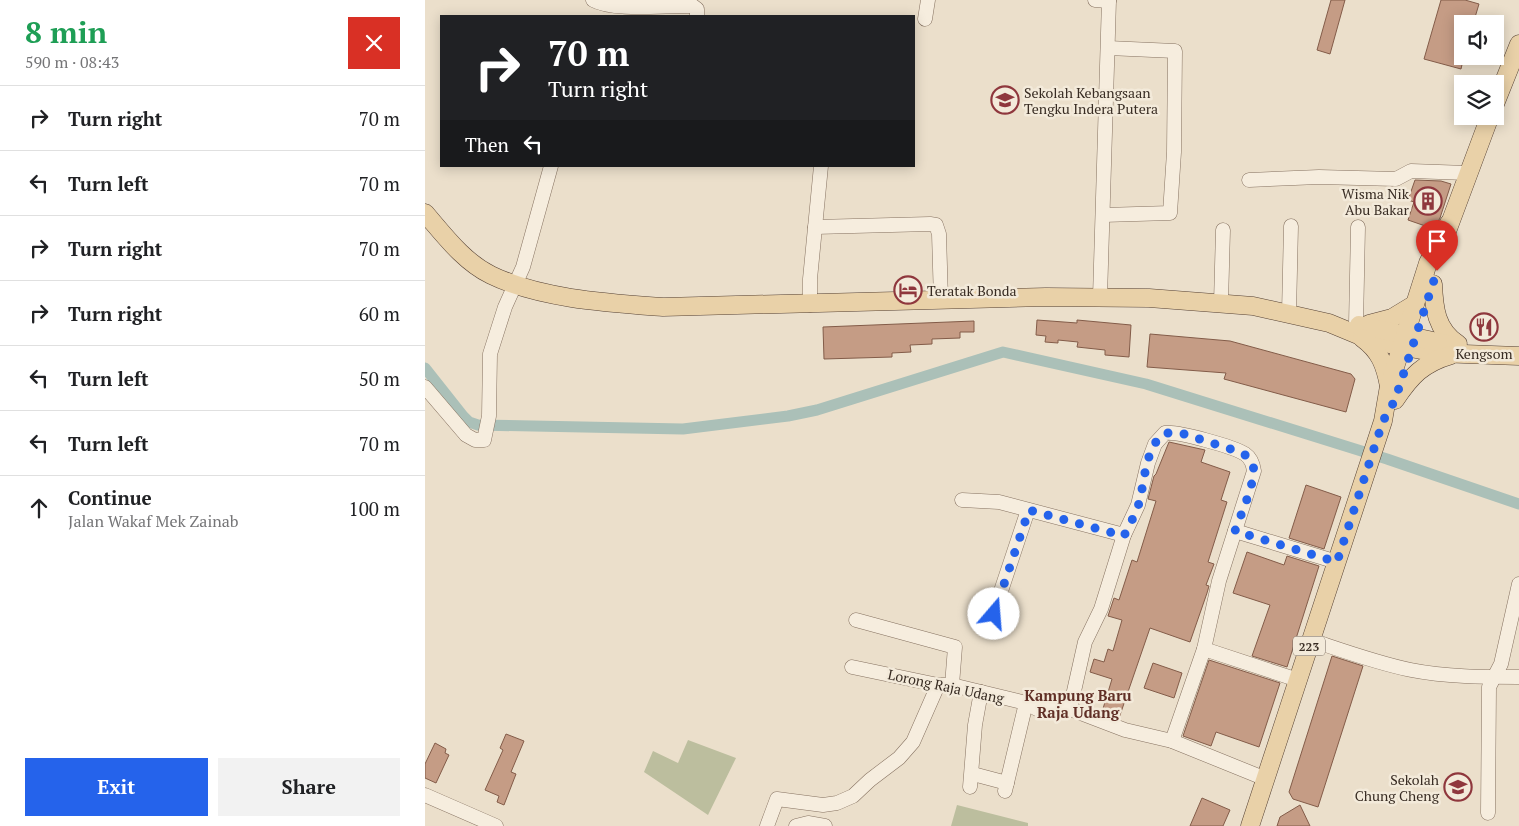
<!DOCTYPE html>
<html lang="en">
<head>
<meta charset="utf-8">
<style>
  :root { --surface:#fff; --page:#f2f2f2; --text:#202124; --muted:#757577; --line:#e0e0e0; --accent:#2563eb }
  body { margin:0; font-family:"PT Serif",serif; background:var(--page); color:var(--text); height:100vh; display:flex; flex-direction:column; font-size:19px; white-space:nowrap }
  * { box-sizing:border-box; margin:0 }
  p { font-size:16px; color:var(--muted) }
  .icon { flex:none; width:28px; height:28px; fill:none; stroke:currentColor; stroke-width:2; stroke-linecap:round; stroke-linejoin:round }
  .map { position:relative; flex:1; overflow:hidden }
  .sheet { display:flex; flex-direction:column; background:var(--surface); width:425px }
  .sheet>* { flex:none }
  .banner { position:absolute; left:15px; top:15px; width:475px; height:152px; border-radius:0px; box-shadow:0 2px 12px #0003; background:#202124; color:#fff; overflow:hidden }
  .controls { position:absolute; left:1029px; top:15px; display:grid; gap:10px }
  .controls a { display:grid; place-items:center; width:50px; height:50px; border-radius:0px; background:var(--surface); box-shadow:0 2px 12px #0003; font-size:25px }
  .pin { position:absolute; display:grid; place-items:center; width:42px; height:42px; color:#fff; margin:-51px -21px; border-radius:50% 50% 50% 0; rotate:-45deg; box-shadow:0 0 5px #0007 }
  .pin .icon { rotate:45deg }
  .me { position:absolute; width:55px; margin:-28px; rotate:18deg; stroke-linejoin:round; filter:drop-shadow(0 0 4px #0008) }
  .turn { display:flex; align-items:center; gap:18px; height:105px; padding:0 25px; font-size:22px }
  .turn .icon { width:65px; height:65px; stroke-width:2.5 }
  .turn b { display:block; font-size:35px; line-height:42px }
  .then { display:flex; align-items:center; height:48px; padding:0 25px; background:#0003; gap:10px; font-size:19px }
  .round { display:grid; place-items:center; flex:none; width:52px; height:52px; border-radius:0px; background:var(--page) }
  .headline { display:flex; align-items:center; justify-content:space-between; height:85px; padding:0 25px }
  h1 { font-size:30px; font-weight:700; line-height:38px; color:#1e9e55 }
  .button { display:flex; gap:10px; margin-top:auto; padding:10px 25px }
  .button a { flex:1; height:58px; border-radius:0px; background:var(--accent); color:#fff; font-size:20px; font-weight:700; line-height:58px; text-align:center }
  .button a+a { background:var(--page); color:var(--text) }
  ul { padding:0; list-style:none }
  li { display:flex; align-items:center; gap:15px; height:65px; padding:0 25px; border-top:1px solid var(--line) }
  li div { flex:1 }
  li b { display:block; font-size:19px }
  li em { font-style:normal }
  main { display:flex; flex:1; min-height:0 }
  .map>svg:first-child { display:block }
  .cemetery { fill:#bcbe9e }
  .lines { fill:none; stroke-linecap:round; stroke-linejoin:round }
  .canal { stroke:#abc0b8; stroke-width:11 }
  .building { fill:#c59c85; stroke:#835c49 }
  .minor-casing { stroke:#867261; stroke-width:15 }
  .major-casing { stroke:#554134; stroke-width:19 }
  .minor { stroke:#f6edde; stroke-width:14 }
  .major { stroke:#e9d1a8; stroke-width:18 }
  .route { stroke:#2563eb; stroke-width:9; stroke-dasharray:0 16.2 }
  .labels { text-anchor:middle; dominant-baseline:central; stroke-width:5; stroke-linejoin:round; paint-order:stroke }
  .shield { fill:#f3eada; stroke:#70655a; stroke-width:1 }
  .shield-label { font-size:12px; font-weight:bold; fill:#382c23 }
  .poi-label { font-size:14px; fill:#382c23; stroke:#f3eada; text-anchor:start }
  .street-label { font-size:14px; fill:#382c23; stroke:#f3eada }
  .neighbourhood-label { font-size:15px; font-weight:bold; fill:#602f26; stroke:#f3eada }
</style>
</head>
<body>
<main>
<section class="sheet">
<div class="headline"><div><h1>8 min</h1><p>590 m · 08:43</p></div><a class="round" style="background:#d93025;color:#fff"><svg class="icon" aria-label="close" viewBox="0 0 24 24"><path d="M6 6l12 12M18 6L6 18"/></svg></a></div>
<ul>
<li><svg class="icon" aria-label="right" viewBox="0 0 24 24"><path d="M7 20v-9h11M14 6l5 5-5 5"/></svg><div><b>Turn right</b></div><em>70 m</em></li>
<li><svg class="icon" aria-label="left" viewBox="0 0 24 24"><path d="M17 20v-9H6M10 6l-5 5 5 5"/></svg><div><b>Turn left</b></div><em>70 m</em></li>
<li><svg class="icon" aria-label="right" viewBox="0 0 24 24"><path d="M7 20v-9h11M14 6l5 5-5 5"/></svg><div><b>Turn right</b></div><em>70 m</em></li>
<li><svg class="icon" aria-label="right" viewBox="0 0 24 24"><path d="M7 20v-9h11M14 6l5 5-5 5"/></svg><div><b>Turn right</b></div><em>60 m</em></li>
<li><svg class="icon" aria-label="left" viewBox="0 0 24 24"><path d="M17 20v-9H6M10 6l-5 5 5 5"/></svg><div><b>Turn left</b></div><em>50 m</em></li>
<li><svg class="icon" aria-label="left" viewBox="0 0 24 24"><path d="M17 20v-9H6M10 6l-5 5 5 5"/></svg><div><b>Turn left</b></div><em>70 m</em></li>
<li><svg class="icon" aria-label="ahead" viewBox="0 0 24 24"><path d="M12 20V5M6 11l6-6 6 6"/></svg><div><b>Continue</b><p>Jalan Wakaf Mek Zainab</p></div><em>100 m</em></li>
</ul>
<div class="button"><a>Exit</a><a>Share</a></div>
</section>
<div class="map">
<svg width="1094" height="826" viewBox="0 0 1094 826">
  <rect width="100%" height="100%" fill="#ebdfcb"/>
  <g class="cemetery">
    <path d="M263 740 311 758 283 815 219 772 228 751 253 763Z"/>
    <path d="M532 805 603 823V826H526Z"/>
  </g>
  <g class="lines">
    <path class="canal" d="M0 368 38 416 44 422 53 425 258 429 363 416 392 410 578 352 721 384 962 459 1094 504"/>
  </g>
  <g class="building">
    <path d="M906 0H920L905 54 892 50Z"/>
    <path d="M1016 0H1040L1054 4 1048 24H1038V56H1039L1036 69 999 59Z"/>
    <path d="M990 180 1016 181 1026 184 1015 218 1009 229 983 220 989 202 983 200Z"/>
    <path d="M612 320 652 323V320L706 325 704 357 680 355V350L652 347 653 342 633 340V343L620 342 621 336 611 335Z"/>
    <path d="M549 321V332H535V338L507 339V344L485 345 486 352 467 353V357L399 359 398 327Z"/>
    <path d="M725 334 805 341 926 374 930 379 921 412 799 379 801 373 722 367Z"/>
    <path d="M744 442 780 450 776 462 805 472 796 500 802 502 783 562 789 564 781 585 784 586 782 593 765 642 725 628 694 718 677 712 687 679 665 672 669 659 679 662 683 649 688 651 697 620 683 616 689 598 694 600 707 560 712 562 731 501 723 499 729 476 731 474Z"/>
    <path d="M881 485 916 497 899 549 864 538Z"/>
    <path d="M822 552 859 565 862 556 894 566 862 667 827 656 845 605 808 593Z"/>
    <path d="M907 656 938 666 893 807 868 799 864 792Z"/>
    <path d="M784 660 855 683 834 747 791 732 786 746 758 736Z"/>
    <path d="M728 663 757 673 749 698 719 688Z"/>
    <path d="M81 734 99 741 86 772 91 774 79 805 72 802 74 796 60 790 78 750 75 748Z"/>
    <path d="M10 743 21 749 20 753 24 755 11 783 0 778V764Z"/>
    <path d="M777 798 805 810 798 826H765Z"/>
    <path d="M875 805 885 826H852L855 817Z"/>
  </g>
  <g class="lines">
    <g class="minor-casing">
      <g id="minor">
        <path d="M168 0C190 12 241 5 268 6L272 9V16"/>
        <path d="M670 0 684 1"/>
        <path d="M500 19 503 0"/>
        <path d="M824 180 894 177 971 179 986 171 1042 173"/>
        <path d="M678 215 745 213 749 152 750 51 683 48"/>
        <path d="M390 227 505 224 511 225 514 234 516 300"/>
        <path d="M675 297 684 0"/>
        <path d="M796 303 798 230"/>
        <path d="M385 305V279L396 166"/>
        <path d="M864 313 866 226"/>
        <path d="M931 325 933 227"/>
        <path d="M0 387 41 435 50 440H59L64 416 65 354 80 307 98 267 126 166"/>
        <path d="M537 500 574 502 699 535"/>
        <path d="M810 531 912 562"/>
        <path d="M431 620 530 647 527 685"/>
        <path d="M563 630 603 510"/>
        <path d="M886 640C919 651 952 663 986 670 1021 677 1058 677 1094 677"/>
        <path d="M779 649 873 680"/>
        <path d="M427 667 513 685H527L601 703 612 709H645L700 730 747 741 841 779"/>
        <path d="M645 709 660 642 676 609 699 535 713 505 723 463 730 444 740 433C753 431 809 447 820 454 826 458 828 464 829 471L794 581 779 649 747 741"/>
        <path d="M548 774 582 783"/>
        <path d="M545 787 550 725 556 692"/>
        <path d="M580 791 601 703"/>
        <path d="M0 795 71 826"/>
        <path d="M1063 813 1064 687 1076 664 1094 584"/>
        <path d="M342 826 352 799 398 805 412 803 428 796 445 780 474 758 488 742 513 685"/>
        <path d="M371 826 383 823 400 826"/>
      </g>
    </g>
    <g class="major-casing">
      <g id="major">
        <path d="M1070 104 1094 44"/>
        <path d="M0 213C19 235 39 262 66 275 115 299 184 303 238 307L621 297 724 298 828 306 904 323 933 335 964 344 1012 353 1094 356"/>
        <path d="M1021 234 1065 116"/>
        <path d="M1008 284C1009 308 1011 330 1033 344"/>
        <path d="M944 324 967 318 990 304"/>
        <path d="M934 325 1031 346"/>
        <path d="M937 338C955 351 960 365 964 386"/>
        <path d="M970 400C986 376 998 363 1026 355"/>
        <path d="M825 826 958 421 964 386 1003 263 1024 223"/>
      </g>
    </g>
    <use href="#minor" class="minor"/>
    <use href="#major" class="major"/>
  </g>
  <g class="lines">
    <path class="route" d="M569 614 604 510 699 536C704 525 711 514 714 503 720 481 720 446 740 433H756L818 453C822 457 827 460 828 465 832 480 815 516 810 531L912 562 958 421 970 400 1012 271"/>
  </g>
  <defs>
    <g id="school-ring" transform="scale(1.4375)"><circle r="9.5" fill="#f3eada" stroke="#8f373d" stroke-width="1.5"/><path d="M0-5L7-2L0 1L-7-2ZM-4 1L0 2.5L4 1V4Q0 6-4 4Z" fill="#8f373d"/></g>
    <g id="building-ring" transform="scale(1.4375)"><circle r="9.5" fill="#f3eada" stroke="#8f373d" stroke-width="1.5"/><path d="M-4-6H4V6H1V3H-1V6H-4ZM-2.5-4.3h1.7v1.8h-1.7ZM.8-4.3h1.7v1.8H.8ZM-2.5-1h1.7V.8h-1.7ZM.8-1h1.7V.8H.8Z" fill="#8f373d"/></g>
    <g id="hotel-ring" transform="scale(1.4375)"><circle r="9.5" fill="#f3eada" stroke="#8f373d" stroke-width="1.5"/><path d="M-6-4.5h1.5V1H6V5H4.5V3h-9V5H-6ZM-4 0a1.8 1.8 0 1 1 3.6 0ZM.5 0V-2.5h3Q6-2.5 6 0Z" fill="#8f373d"/></g>
    <g id="restaurant-ring" transform="scale(1.4375)"><circle r="9.5" fill="#f3eada" stroke="#8f373d" stroke-width="1.5"/><path d="M-5-6h1v4h1v-4h1v4h1v-4h1v5L-1.5 .5V6h-2V.5L-5-1ZM5-6V6H3V1.5H1.5Q1.5-4 5-6Z" fill="#8f373d"/></g>
  </defs>
  <g fill-rule="evenodd">
    <use href="#school-ring" x="580" y="100"/>
    <use href="#building-ring" x="1003" y="201"/>
    <use href="#hotel-ring" x="483" y="290"/>
    <use href="#restaurant-ring" x="1059" y="327"/>
    <use href="#school-ring" x="1033" y="787"/>
  </g>
  <g class="labels">
    <rect class="shield" x="868" y="636.5" width="32" height="19" rx="4"/>
    <g class="shield-label">
      <text x="884" y="646">223</text>
    </g>
    <g class="poi-label">
      <text x="599" y="92">Sekolah Kebangsaan<tspan x="599" dy="16">Tengku Indera Putera</tspan></text>
      <text x="984" y="193" text-anchor="end">Wisma Nik<tspan x="984" dy="16">Abu Bakar</tspan></text>
      <text x="502" y="290">Teratak Bonda</text>
      <text x="1059" y="353" text-anchor="middle">Kengsom</text>
      <text x="1014" y="779" text-anchor="end">Sekolah<tspan x="1014" dy="16">Chung Cheng</tspan></text>
    </g>
    <g class="street-label">
      <text transform="translate(521 686) rotate(12)">Lorong Raja Udang</text>
    </g>
    <g class="neighbourhood-label">
      <text x="653" y="695">Kampung Baru<tspan x="653" dy="17">Raja Udang</tspan></text>
    </g>
  </g>
</svg>
<div class="controls">
<a><svg class="icon" aria-label="sound" viewBox="0 0 24 24"><path d="M4 9h4l5-4v14l-5-4H4zM17 9q2 3 0 6"/></svg></a>
<a><svg class="icon" aria-label="layers" viewBox="0 0 24 24"><path d="M12 4l9 5-9 5-9-5zM3 14l9 5 9-5"/></svg></a>
</div>
<div class="pin" style="left:1012px;top:271px;background:#d93025"><svg class="icon" aria-label="arrive" viewBox="0 0 24 24"><path d="M6 21V4h12l-3 4 3 4H6"/></svg></div>
<svg class="me" style="left:569px;top:614px" viewBox="-20 -20 40 40"><circle r="19" fill="#fff"/><path d="M0-13L10 11 0 6-10 11z" fill="#2563eb"/></svg>
<div class="banner">
<div class="turn"><svg class="icon" aria-label="right" viewBox="0 0 24 24"><path d="M7 20v-9h11M14 6l5 5-5 5"/></svg><div><b>70 m</b>Turn right</div></div>
<div class="then">Then<svg class="icon" aria-label="left" viewBox="0 0 24 24"><path d="M17 20v-9H6M10 6l-5 5 5 5"/></svg></div>
</div>
</div>
</main>
</body>
</html>
